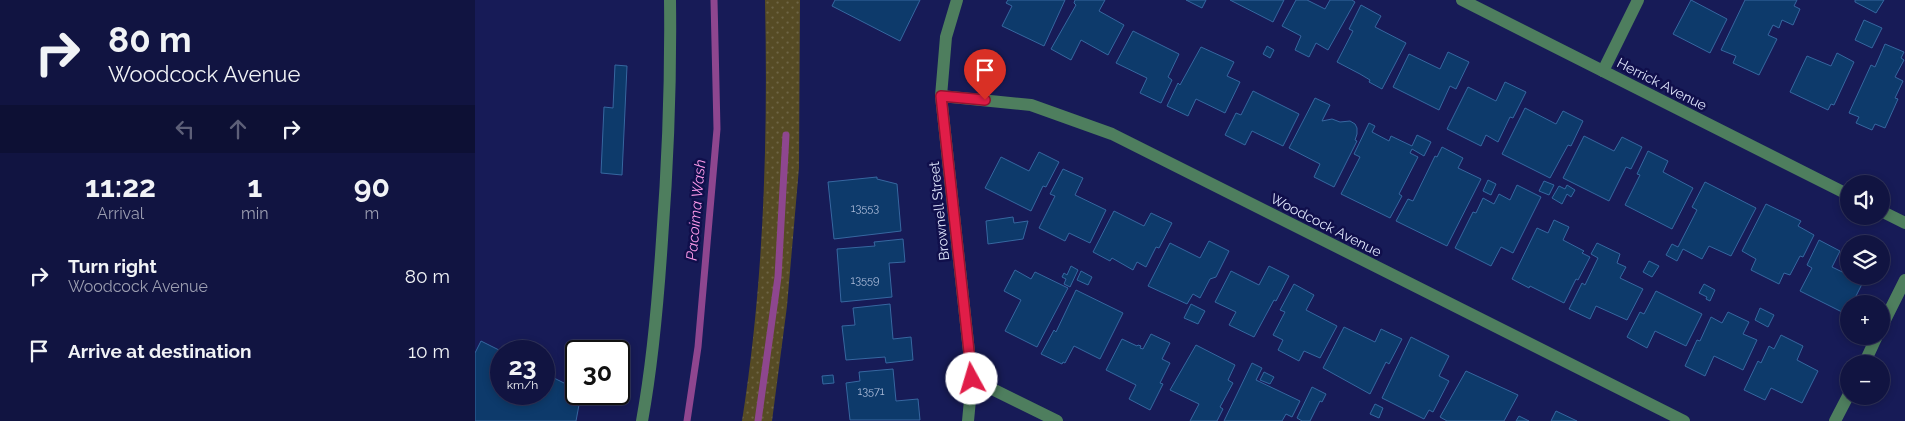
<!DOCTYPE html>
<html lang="en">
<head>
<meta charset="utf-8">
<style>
  :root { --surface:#111441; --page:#1a1d48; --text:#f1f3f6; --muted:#9c9eb1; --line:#30335a }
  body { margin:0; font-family:Raleway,sans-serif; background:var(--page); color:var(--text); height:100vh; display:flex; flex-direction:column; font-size:19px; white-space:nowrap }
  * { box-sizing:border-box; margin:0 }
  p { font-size:16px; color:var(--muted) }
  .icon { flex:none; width:28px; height:28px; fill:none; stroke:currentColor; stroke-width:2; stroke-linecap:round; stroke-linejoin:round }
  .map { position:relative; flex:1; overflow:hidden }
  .panel { display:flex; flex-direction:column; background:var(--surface); width:475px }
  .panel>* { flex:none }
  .banner { background:#111441; color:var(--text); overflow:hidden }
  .tools { position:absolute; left:1365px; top:175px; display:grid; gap:10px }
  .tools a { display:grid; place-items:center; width:50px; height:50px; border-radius:50%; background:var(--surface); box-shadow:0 2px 8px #0003,0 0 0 1px var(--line); font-size:25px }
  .speed { position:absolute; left:15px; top:340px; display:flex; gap:10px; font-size:25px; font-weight:700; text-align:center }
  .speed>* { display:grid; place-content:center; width:65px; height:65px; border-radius:50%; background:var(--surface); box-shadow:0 2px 8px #0003,0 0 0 1px var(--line); line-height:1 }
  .speed small { font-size:12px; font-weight:400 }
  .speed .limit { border:2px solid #111; border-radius:8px; background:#fff; color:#111 }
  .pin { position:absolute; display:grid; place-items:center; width:42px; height:42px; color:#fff; margin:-51px -21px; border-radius:50% 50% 50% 0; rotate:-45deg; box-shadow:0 0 5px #0007 }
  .pin .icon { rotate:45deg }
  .me { position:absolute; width:55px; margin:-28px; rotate:354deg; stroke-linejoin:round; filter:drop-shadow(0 0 4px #0008) }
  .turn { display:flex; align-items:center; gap:18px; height:105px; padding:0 25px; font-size:22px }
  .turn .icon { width:65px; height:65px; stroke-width:2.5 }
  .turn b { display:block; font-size:35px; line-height:42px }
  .lanes { display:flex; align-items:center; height:48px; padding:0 25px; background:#0003; justify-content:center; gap:25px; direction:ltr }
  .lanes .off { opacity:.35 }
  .eta { display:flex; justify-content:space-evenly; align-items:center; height:85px; text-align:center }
  .eta b { font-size:30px; font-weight:700; line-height:35px }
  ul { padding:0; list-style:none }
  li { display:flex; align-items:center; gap:15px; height:75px; padding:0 25px }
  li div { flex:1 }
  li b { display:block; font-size:19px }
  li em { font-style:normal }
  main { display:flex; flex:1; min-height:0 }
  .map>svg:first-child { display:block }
  .garden { fill:url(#garden-dots) }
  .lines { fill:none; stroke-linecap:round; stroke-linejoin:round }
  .stream { stroke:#8e468f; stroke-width:7 }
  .building { fill:#0d3a6b; stroke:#3667a0 }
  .minor { stroke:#4e7e5e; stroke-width:12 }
  .route-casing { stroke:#92132f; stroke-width:12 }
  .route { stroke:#e11d48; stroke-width:9 }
  .labels { text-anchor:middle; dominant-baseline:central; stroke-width:5; stroke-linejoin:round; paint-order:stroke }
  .number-label { font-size:11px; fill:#aabad8 }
  .street-label { font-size:14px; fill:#dfe5fc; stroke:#100f4b }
  .water-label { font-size:15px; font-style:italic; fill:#fb99e9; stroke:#100f4b }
</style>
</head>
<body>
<main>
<section class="panel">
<div class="banner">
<div class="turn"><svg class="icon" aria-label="right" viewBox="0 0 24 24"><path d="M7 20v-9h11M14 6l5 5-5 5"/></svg><div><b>80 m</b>Woodcock Avenue</div></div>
<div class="lanes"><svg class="icon off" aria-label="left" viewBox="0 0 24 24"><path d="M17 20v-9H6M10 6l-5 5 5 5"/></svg><svg class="icon off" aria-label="ahead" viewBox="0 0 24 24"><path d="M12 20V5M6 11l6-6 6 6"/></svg><svg class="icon" aria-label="right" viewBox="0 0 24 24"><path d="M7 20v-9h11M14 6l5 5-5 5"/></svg></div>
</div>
<div class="eta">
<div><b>11:22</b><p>Arrival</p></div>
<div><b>1</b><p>min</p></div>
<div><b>90</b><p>m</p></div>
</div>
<ul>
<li><svg class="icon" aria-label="right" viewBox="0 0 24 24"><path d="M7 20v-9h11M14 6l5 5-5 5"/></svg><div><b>Turn right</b><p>Woodcock Avenue</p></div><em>80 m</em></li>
<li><svg class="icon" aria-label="arrive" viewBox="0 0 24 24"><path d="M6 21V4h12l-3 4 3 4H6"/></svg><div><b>Arrive at destination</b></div><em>10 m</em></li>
</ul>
</section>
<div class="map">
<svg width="1430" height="421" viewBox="0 0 1430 421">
  <defs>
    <pattern id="garden-dots" width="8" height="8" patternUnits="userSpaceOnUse" patternTransform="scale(1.25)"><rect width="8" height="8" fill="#564b24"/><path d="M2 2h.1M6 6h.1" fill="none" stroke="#6e6545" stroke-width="1.8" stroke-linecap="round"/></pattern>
  </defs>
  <rect width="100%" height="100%" fill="#171b57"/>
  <path class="garden" d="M290 0H325L324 168 312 306 297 421H267C289 282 293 141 290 0Z"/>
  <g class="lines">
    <g class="stream">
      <path d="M212 421 223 347 242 129 239 0"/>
      <path d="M283 421 303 277 311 135"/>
    </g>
  </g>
  <g class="building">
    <path d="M360 0H445L425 41 357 6Z"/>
    <path d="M533 0H590L569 46 527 26 537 6 531 3Z"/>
    <path d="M600 0H630L624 11 649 25 633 55 606 40 596 60 576 49 601 5 599 3Z"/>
    <path d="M711 0H731L727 8Z"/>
    <path d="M755 0H809L798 22Z"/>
    <path d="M821 0H832L850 9 855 0H877L880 2 853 50 841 43 834 57 820 50 826 36 807 26Z"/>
    <path d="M1216 0 1252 19 1235 53 1198 34Z"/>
    <path d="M1270 0H1322L1319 6 1325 9 1318 25 1307 20 1304 28 1298 25 1293 35 1302 39 1284 75 1258 63 1261 56 1246 50Z"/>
    <path d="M1380 0H1409L1401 13 1380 2Z"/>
    <path d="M886 5 906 16 900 27 931 43 907 89 894 82 895 80 885 74 862 62 878 31 874 29Z"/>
    <path d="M1389 20 1407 28 1397 48 1380 40Z"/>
    <path d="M658 31 704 54 693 77 697 80 686 103 665 93 672 78 641 63Z"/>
    <path d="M1410 44 1429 52 1426 58 1429 60 1420 77 1428 81 1420 98 1423 99 1410 128 1400 124 1397 130 1381 123 1384 117 1374 113 1396 65 1400 67Z"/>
    <path d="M792 46 799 50 795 58 788 54Z"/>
    <path d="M726 47 759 62 752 76 765 82 750 113 721 99 713 116 692 106 703 83 705 85Z"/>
    <path d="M973 52 994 62 981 89 975 86 964 110 918 87 934 54 965 69Z"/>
    <path d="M1362 53 1379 62 1359 105 1356 104 1353 110 1315 92 1332 56 1356 66Z"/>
    <path d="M140 65 152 66 147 175 126 173 129 107 138 108Z"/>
    <path d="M1030 82 1051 92 1038 118 1035 117 1023 142 1011 135 1006 146 972 129 993 87 1021 101Z"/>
    <path d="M778 91 824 114 808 146 777 131 770 145 750 135 761 113 766 115Z"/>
    <path d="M840 98 855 105 847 121 857 119 865 122 875 121 880 124 882 128V134L880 140 882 141 859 187 839 177 845 164 814 148Z"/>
    <path d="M1050 108 1081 124 1088 111 1108 121 1096 146 1093 145 1075 178 1027 154Z"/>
    <path d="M894 123 900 126 897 132 914 141 916 136 937 146 942 135 956 142 949 156 937 149 935 153 943 157 924 194 927 196 915 218 866 194 885 157 879 154Z"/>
    <path d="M1109 136 1139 151 1147 137 1167 147 1156 169 1151 167 1134 201 1088 178Z"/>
    <path d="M967 147 988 158 983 168 1006 179 972 246 921 221 933 199 938 201 960 156 962 157Z"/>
    <path d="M1173 151 1193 161 1188 172 1218 188 1197 229 1150 205 1165 175 1162 174Z"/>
    <path d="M564 152 584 162 571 187 568 186 556 211 510 188 526 157 554 171Z"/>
    <path d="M588 169 608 178 600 195 631 210 615 243 594 233 590 241 564 228 580 196 575 194Z"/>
    <path d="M402 177V179L422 184 426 231 359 239 353 182Z"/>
    <path d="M1013 180 1021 184 1016 195 1008 191Z"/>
    <path d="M1069 181 1079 185 1074 195 1064 191Z"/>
    <path d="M1230 182 1281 208 1256 256 1234 246 1227 259 1208 249 1202 261 1191 255 1197 244 1203 247 1222 210 1217 207Z"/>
    <path d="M1042 185 1066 197 1038 253 1026 247 1016 266 980 248 998 212 1001 213 1008 198 1019 204 1024 194 1035 200Z"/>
    <path d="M1092 185 1100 190 1096 197 1092 194 1087 204 1077 198 1084 186 1090 189Z"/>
    <path d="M1291 204 1326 221 1323 226 1339 235 1328 257 1325 256 1315 275 1309 273 1304 284 1276 270 1281 259 1267 251Z"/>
    <path d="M639 211 669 226 676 213 697 223 684 248 681 247 671 267 662 262 658 270 637 258 635 261 618 252Z"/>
    <path d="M538 217 539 223 553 221 548 239 513 244 511 221Z"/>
    <path d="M1079 220 1094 227 1088 240 1109 251 1107 253 1115 257 1103 280 1101 279 1089 303 1055 286 1054 288 1037 279 1062 228 1073 233Z"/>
    <path d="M428 239 430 262 414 263 417 297 366 302 362 249 400 246 399 242Z"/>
    <path d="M1344 240 1365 251 1357 267 1388 282 1377 304H1374L1371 314 1325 291 1337 268 1332 265Z"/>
    <path d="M734 241 754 251 741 277 735 279 725 298 718 294 712 304 673 286 695 243 725 258Z"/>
    <path d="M1122 243 1145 254 1142 263 1151 267 1145 278 1168 289 1152 320 1121 306 1115 319 1094 309 1107 283 1110 285 1123 258 1116 254Z"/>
    <path d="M1174 261 1184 266 1177 277 1168 272Z"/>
    <path d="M596 266 603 270 595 287 589 284 591 279 587 277 589 273 592 275Z"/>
    <path d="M794 266 814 276 801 301 799 300 779 337 754 325 761 312 740 302 756 271 784 285Z"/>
    <path d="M540 270 556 279 560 272 593 288 562 347 530 331 546 300 529 291Z"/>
    <path d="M606 271 617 277 613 285 602 280Z"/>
    <path d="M819 284 839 295 831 310 862 326 845 358 829 351 824 361 803 350 808 340 798 335 810 312 805 310Z"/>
    <path d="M1229 284 1240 290 1235 301 1231 299 1232 297 1224 293Z"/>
    <path d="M601 290 648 313 625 359 599 346 590 363 588 362 587 364 566 354 579 330 581 332Z"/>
    <path d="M1181 291 1227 314 1211 346 1180 331 1172 348 1152 337 1165 312 1169 314Z"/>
    <path d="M415 304 418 339 436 337 438 360 411 363 410 357 371 360 367 326 380 325 378 308Z"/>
    <path d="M716 304 730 311 723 324 709 318Z"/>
    <path d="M1285 308 1299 315 1293 327 1280 320Z"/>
    <path d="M1253 312 1274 322 1268 334 1282 340 1268 370 1239 356 1230 376 1210 366 1222 340 1225 341 1236 317 1247 323Z"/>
    <path d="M869 327 900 342 906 329 927 339 914 364 911 362 895 394 848 368Z"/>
    <path d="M676 334 695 343 687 359 695 363 685 383 688 384 675 410 654 399 661 385 631 370 647 339 662 346 663 345 666 346 665 348 668 349Z"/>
    <path d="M1306 335 1328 346 1322 360 1343 371 1327 403 1296 388 1290 400 1269 390 1283 361 1286 363 1294 346 1299 349Z"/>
    <path d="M936 337 974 356 964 376 974 381 958 412 954 410 949 419 907 398Z"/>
    <path d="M6 341 26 351V394H69V373L101 389V394H106L101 421H0V353Z"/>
    <path d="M721 345 760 365 753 380 758 383 745 407 748 409 742 421H715L724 404 695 390Z"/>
    <path d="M777 363 787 368 781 380 825 401 817 417 811 414 807 421H749Z"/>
    <path d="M418 369 421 401 443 399 445 420H375L371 383 385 381 384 372Z"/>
    <path d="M991 371 1043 395 1029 421H972L965 417Z"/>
    <path d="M789 372 799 377 795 384 785 380Z"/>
    <path d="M358 375 359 383 348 384 347 376Z"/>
    <path d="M837 387 851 394 847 402 845 401 835 421H827L822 418Z"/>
    <path d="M900 404 908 408 904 418 895 414Z"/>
    <path d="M1081 411 1102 421H1076Z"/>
    <path d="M1044 416 1054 421H1041Z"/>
  </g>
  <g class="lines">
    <g class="minor">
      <path d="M482 0 471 37 466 96 497 379 493 421"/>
      <path d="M987 0 1374 195"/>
      <path d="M1128 71 1163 0"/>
      <path d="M466 96 556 105 637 134 1209 421"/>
      <path d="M1406 211 1430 223"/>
      <path d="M1406 328 1430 280"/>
      <path d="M1389 364 1402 336"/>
      <path d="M497 379 582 421"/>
      <path d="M167 421C178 361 183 301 187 240 193 160 196 80 195 0"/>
      <path d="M1360 421 1374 394"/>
    </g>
  </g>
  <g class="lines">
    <g class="route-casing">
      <path id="route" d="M497 379 466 96 510 100"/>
    </g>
    <use href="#route" class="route"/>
  </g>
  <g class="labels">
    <g class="number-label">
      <text x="390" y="208">13553</text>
      <text x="390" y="280">13559</text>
      <text x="396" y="391">13571</text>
    </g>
    <g class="street-label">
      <text transform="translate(1187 84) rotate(27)">Herrick Avenue</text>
      <text transform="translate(464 211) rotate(-96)">Brownell Street</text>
      <text transform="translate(851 225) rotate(27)">Woodcock Avenue</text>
    </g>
    <g class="water-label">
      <text transform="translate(221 210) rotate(-85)">Pacoima Wash</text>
    </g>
  </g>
</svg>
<div class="tools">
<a><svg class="icon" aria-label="sound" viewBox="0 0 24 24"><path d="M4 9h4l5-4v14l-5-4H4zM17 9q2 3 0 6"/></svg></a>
<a><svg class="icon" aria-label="layers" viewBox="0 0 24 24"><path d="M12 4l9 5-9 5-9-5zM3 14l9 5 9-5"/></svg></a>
<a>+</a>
<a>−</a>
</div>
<div class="speed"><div>23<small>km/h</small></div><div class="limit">30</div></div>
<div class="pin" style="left:510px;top:100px;background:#d93025"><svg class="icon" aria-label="arrive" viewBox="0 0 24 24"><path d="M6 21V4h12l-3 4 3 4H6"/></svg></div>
<svg class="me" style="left:497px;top:379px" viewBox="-20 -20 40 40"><circle r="19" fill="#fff"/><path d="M0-13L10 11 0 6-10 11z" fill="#e11d48"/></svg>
</div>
</main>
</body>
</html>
